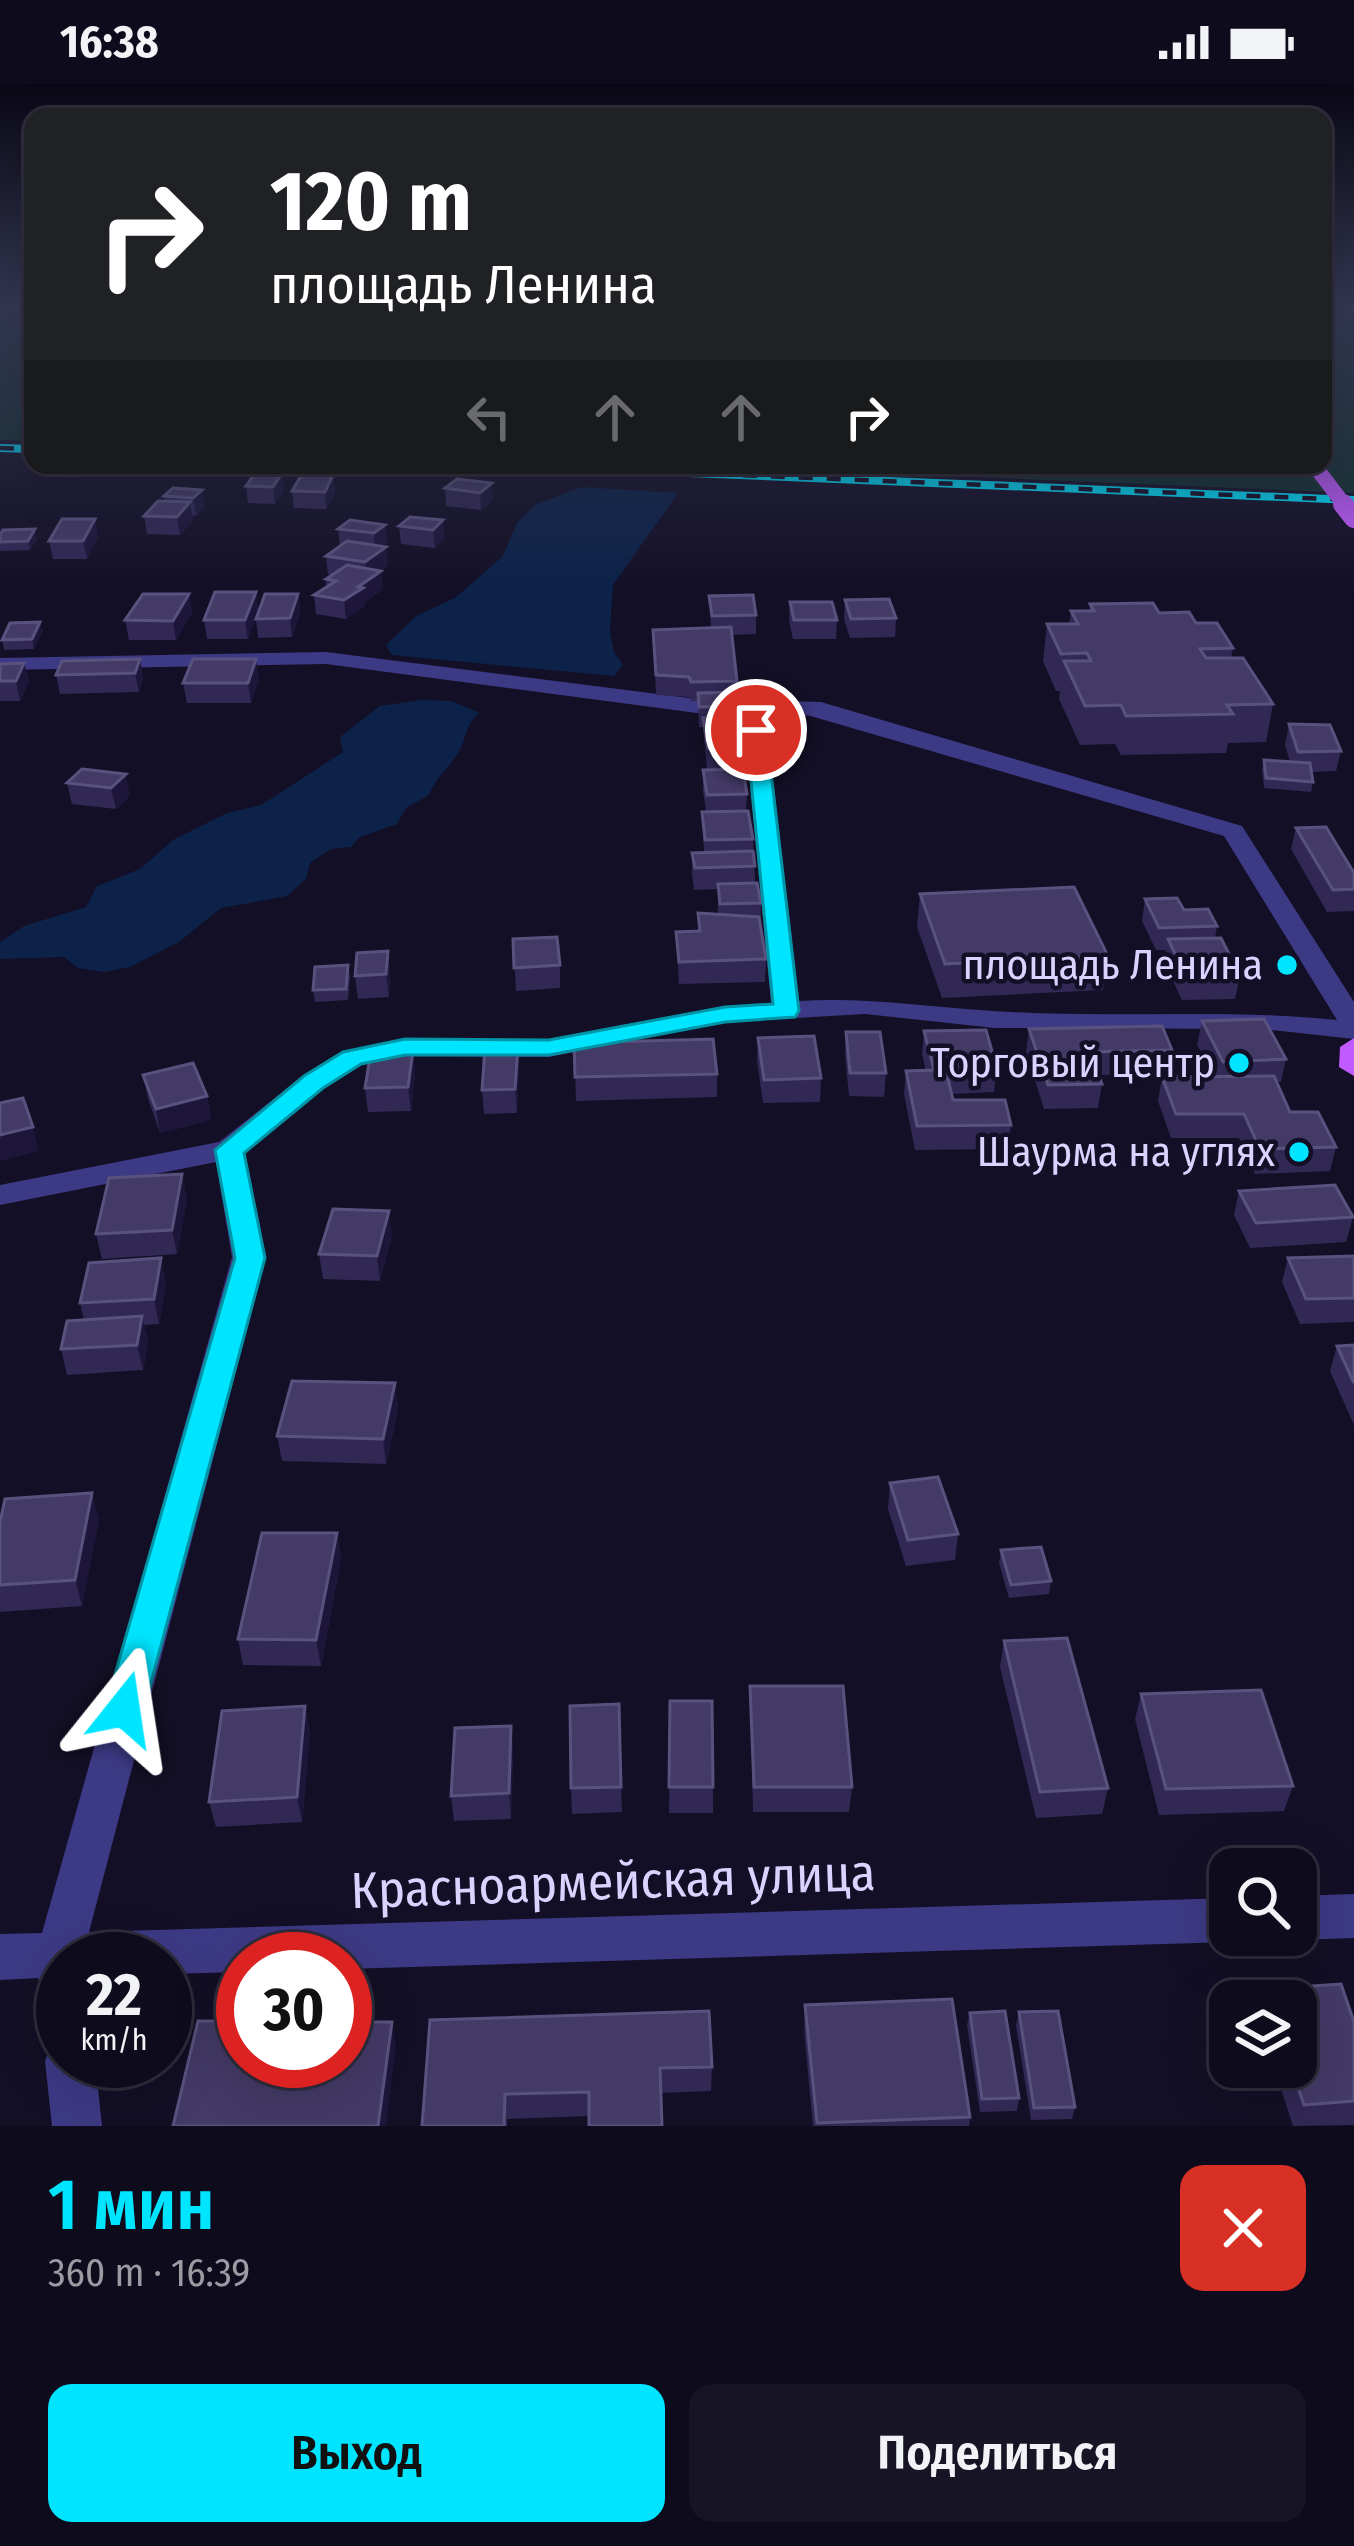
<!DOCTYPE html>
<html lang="ru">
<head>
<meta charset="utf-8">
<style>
  :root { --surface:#0e0b1c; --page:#171425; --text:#f1f3f6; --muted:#9b9ba3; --line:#2e2b3b; --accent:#00e5ff }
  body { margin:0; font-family:"Fira Sans Condensed",sans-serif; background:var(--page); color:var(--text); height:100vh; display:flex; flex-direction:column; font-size:45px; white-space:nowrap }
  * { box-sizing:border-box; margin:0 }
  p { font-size:39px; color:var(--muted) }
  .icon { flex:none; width:66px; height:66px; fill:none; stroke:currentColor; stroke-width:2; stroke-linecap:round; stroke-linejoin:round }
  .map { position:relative; height:2042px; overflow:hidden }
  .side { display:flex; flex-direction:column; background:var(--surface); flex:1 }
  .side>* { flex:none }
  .banner { position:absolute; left:24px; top:24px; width:1308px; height:366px; border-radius:24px; box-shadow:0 12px 48px #0002,0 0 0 3px var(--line); background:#202124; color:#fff; overflow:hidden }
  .tools { position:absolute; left:1209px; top:1764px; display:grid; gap:24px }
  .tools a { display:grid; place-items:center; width:108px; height:108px; border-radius:24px; background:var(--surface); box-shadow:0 12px 48px #0002,0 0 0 3px var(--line); font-size:60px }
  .speed { position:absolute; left:36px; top:1848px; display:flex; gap:24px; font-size:60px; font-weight:700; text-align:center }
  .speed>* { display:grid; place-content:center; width:156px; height:156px; border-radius:50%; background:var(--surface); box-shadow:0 12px 48px #0002,0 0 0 3px var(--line); line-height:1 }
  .speed small { font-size:30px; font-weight:400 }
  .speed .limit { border:18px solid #d22; background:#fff; color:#111 }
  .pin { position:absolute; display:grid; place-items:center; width:102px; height:102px; color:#fff; margin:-51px; border:6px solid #fff; border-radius:50%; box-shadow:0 3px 12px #0007 }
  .me { position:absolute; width:132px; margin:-66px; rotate:15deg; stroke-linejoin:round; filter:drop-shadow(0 0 9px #0008) }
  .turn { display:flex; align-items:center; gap:42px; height:252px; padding:0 48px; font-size:54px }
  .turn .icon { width:156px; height:156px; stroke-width:2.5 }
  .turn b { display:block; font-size:84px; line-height:102px }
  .lanes { display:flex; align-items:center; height:114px; padding:0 48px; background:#0003; justify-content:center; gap:60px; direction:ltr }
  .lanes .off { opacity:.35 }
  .round { display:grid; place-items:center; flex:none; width:126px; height:126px; border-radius:24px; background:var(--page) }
  .headline { display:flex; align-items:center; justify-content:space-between; height:204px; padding:0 48px }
  h1 { font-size:72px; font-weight:600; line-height:90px; color:var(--accent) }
  .button { display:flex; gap:24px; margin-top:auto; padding:24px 48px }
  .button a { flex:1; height:138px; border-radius:24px; background:var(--accent); color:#111; font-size:48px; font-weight:600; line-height:138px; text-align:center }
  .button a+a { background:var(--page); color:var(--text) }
  .status { display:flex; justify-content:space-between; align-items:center; height:84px; padding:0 60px; background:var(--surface); direction:ltr }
  .status svg { height:33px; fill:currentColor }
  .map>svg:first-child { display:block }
  .green { fill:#12302f }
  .water { fill:#0c2248 }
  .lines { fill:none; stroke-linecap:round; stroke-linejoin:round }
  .street { fill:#3d3a85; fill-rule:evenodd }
  .primary { fill:#c25bff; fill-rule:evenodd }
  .rail-casing { stroke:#00e5ff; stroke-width:8 }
  .rail { stroke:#130f26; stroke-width:4.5; stroke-dasharray:14; stroke-linecap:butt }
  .primary-bridge-far1 { stroke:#c25bff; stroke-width:15 }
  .primary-bridge { stroke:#c25bff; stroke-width:20 }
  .wall { fill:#312854 }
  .shaded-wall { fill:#1d163a }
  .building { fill:#433a66; stroke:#5a527e; stroke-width:3 }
  .route { fill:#00e5ff; stroke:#0095a6; stroke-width:3 }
  .poi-dot { fill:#00e5ff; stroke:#130f26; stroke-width:4.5 }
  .labels { text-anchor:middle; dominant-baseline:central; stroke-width:9; stroke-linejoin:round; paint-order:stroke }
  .poi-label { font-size:42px; fill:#d9d4ff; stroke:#130f26; text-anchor:end }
  .near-street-label { font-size:51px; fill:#d9d4ff; stroke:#130f26 }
</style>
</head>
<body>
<div class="status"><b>16:38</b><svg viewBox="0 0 49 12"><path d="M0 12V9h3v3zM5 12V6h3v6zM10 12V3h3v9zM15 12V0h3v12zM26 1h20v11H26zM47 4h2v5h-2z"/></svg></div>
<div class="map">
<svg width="1354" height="2042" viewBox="0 0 1354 2042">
  <rect width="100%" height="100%" fill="#130f26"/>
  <g class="green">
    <path d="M0 221H33V357L0 356Z"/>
    <path d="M1323 221H1354V409L694 381H1323Z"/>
  </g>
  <g class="water">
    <path d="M582 403 678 409 613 501 610 547 614 568 623 581 614 592 392 571 386 561 416 532 455 514 503 472 517 439 536 420Z"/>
    <path d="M421 616 452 617 479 629C464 642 467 657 456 672 446 687 436 693 429 711L406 724 397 740 360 753 351 763 331 765 310 779 306 795 287 812 221 824 179 858 130 883 104 888 78 884 64 873 0 875V858L24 842 86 823 97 802 140 785 173 756 227 729 261 721 343 668 340 653 380 622Z"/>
  </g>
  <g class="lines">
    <g class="street">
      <path d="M326 568 697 615 821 618 1242 742 1354 918V955L1264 945 995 944 865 930 725 938 549 973 405 972 362 981 323 1004 245 1069 266 1173 89 1848 1230 1814V1851H1246L1230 1858 345 1885V1875H243V1888L165 1890V1875H63V1928L46 1921 38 1894 0 1896V1850L42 1849 232 1173 216 1078 0 1121V1101L219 1058 303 992 353 965 405 954 549 955 725 922 771 919 745 646 785 631 697 629 326 580 0 586V574ZM807 631 1224 752 1337 936C1223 924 1108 935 993 927 926 923 867 913 799 917L768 651 797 646Z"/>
      <path d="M1354 1810V1854L1296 1856 1284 1851H1296V1812Z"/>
      <path d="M63 1955V1977H95L102 2042H52L45 1977 52 1960Z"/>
    </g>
    <path class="primary" d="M1354 954V992L1339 983 1340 963Z"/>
    <g class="rail-casing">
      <g id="rail">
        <path d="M0 364 33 365"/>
        <path d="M491 381 1354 416"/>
      </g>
    </g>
    <use href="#rail" class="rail"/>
    <path class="primary-bridge-far1" d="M1314 381 1346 423"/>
    <path class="primary-bridge" d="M1343 420 1354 434"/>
  </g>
  <g class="wall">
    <path d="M282 389 284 406 275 420 248 419 246 402Z"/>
    <path d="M333 391 335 408 326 425 294 424 292 407Z"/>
    <path d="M457 395 493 416 481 426 446 422 445 404Z"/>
    <path d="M202 406 204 423 196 432 192 431 193 436 180 451 147 450 144 432 165 417 164 412Z"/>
    <path d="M443 436 444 454 435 464 401 460 399 442Z"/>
    <path d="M385 441 387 459 382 462 388 481 380 487 383 505 365 518V522L346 535 316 530 314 511 326 503V495L332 491 328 490 326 472 340 462 338 445Z"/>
    <path d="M0 451 37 454 30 466 0 467Z"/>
    <path d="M98 452 87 475H53L49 457Z"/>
    <path d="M256 508 258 527 248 555H207L204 536Z"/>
    <path d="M189 510 192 529 176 556H129L125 536Z"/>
    <path d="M298 510 300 528 292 553 258 554 256 535Z"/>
    <path d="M709 512 756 531V550L732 551 737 608 744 622V642H740L744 664 743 684 707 685 703 643H699L698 617H691L689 613 656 611 653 546 711 544Z"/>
    <path d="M845 516 896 534 895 553 850 554 844 535Z"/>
    <path d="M790 518 837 536 836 555H793L789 537Z"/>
    <path d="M1090 520 1159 529 1196 539 1233 564 1231 574 1273 620 1266 658 1228 659 1226 669 1121 671 1115 660 1080 661 1059 615 1060 607H1056L1043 577 1047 540H1069L1071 527H1089Z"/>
    <path d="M40 538 42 548 34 565 4 566 2 556Z"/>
    <path d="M140 575 143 594 139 608 60 610 56 591Z"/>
    <path d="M24 579 29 598 20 617H0V580Z"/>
    <path d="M259 595 251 619H187L183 599Z"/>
    <path d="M1289 640 1341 667 1336 687 1312 688 1313 698 1311 708 1264 704 1262 686 1264 676 1290 678 1285 661Z"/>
    <path d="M82 685 130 711 116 725 72 720 67 699Z"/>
    <path d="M703 686 747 710 746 727 753 755 755 799 761 819 760 839 766 875 765 898 679 900 676 848 698 847V829L718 830V805L694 806 692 790V769L704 768 702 728H706L703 707Z"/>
    <path d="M1296 744 1354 789V827L1327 828 1291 765Z"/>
    <path d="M920 810 1108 872 1103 906 942 914 917 843Z"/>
    <path d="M1145 815 1184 826 1217 842 1215 854 1240 892 1235 915 1182 916 1164 878 1166 866H1156L1142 837Z"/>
    <path d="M513 855 560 881V904L516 907Z"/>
    <path d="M388 867 390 890 389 913 358 915 355 892Z"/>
    <path d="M348 881 350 893 348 916 315 918 313 906Z"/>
    <path d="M1202 937 1286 975 1281 998H1277L1290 1028 1336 1063 1330 1087 1255 1090 1239 1054H1171L1158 1017 1162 993 1214 992 1197 961Z"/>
    <path d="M1029 945 1172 966 1167 990 1099 991 1102 1000 1098 1024 1044 1025 1026 968Z"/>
    <path d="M924 947 997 985 994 1008 952 1010 953 1016 1011 1041 1008 1065 915 1066 904 1010 906 987H926L922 970Z"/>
    <path d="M846 948 886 989 884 1013 849 1012 845 971Z"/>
    <path d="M758 954 821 994 820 1018 763 1019 757 977Z"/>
    <path d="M574 959 717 990V1013L576 1017Z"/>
    <path d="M518 963 519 987 517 1029 484 1030 482 1006Z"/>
    <path d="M413 966 415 990 411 1027 368 1028 365 1004Z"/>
    <path d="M143 991 207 1012 211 1036 160 1049 148 1015Z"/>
    <path d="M1239 1107 1353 1133 1346 1158 1250 1164 1234 1131Z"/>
    <path d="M187 1114 177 1170 102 1175 96 1150Z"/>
    <path d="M392 1151 380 1197 323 1195 319 1170Z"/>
    <path d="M1354 1172V1238L1300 1240 1282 1198 1288 1174Z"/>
    <path d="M166 1199 159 1240 144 1241 148 1257 143 1286 67 1291 61 1265 84 1236 80 1219Z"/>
    <path d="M1354 1261V1341L1330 1287 1337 1262Z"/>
    <path d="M395 1299 398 1325 386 1380 282 1377 277 1352Z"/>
    <path d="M890 1399 958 1450 955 1476 906 1482 888 1425Z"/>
    <path d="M99 1435 82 1522 0 1528V1438Z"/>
    <path d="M337 1449 341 1474 321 1582 243 1581 238 1555Z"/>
    <path d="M1001 1466 1051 1497 1049 1510 1009 1514 999 1479Z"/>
    <path d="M1004 1557 1108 1704 1102 1730 1036 1734 1000 1583Z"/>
    <path d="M750 1602 852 1703 849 1728H753Z"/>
    <path d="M1141 1610 1293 1702 1284 1727 1159 1731 1135 1635Z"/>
    <path d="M670 1617 713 1703V1729H669Z"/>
    <path d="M619 1620 622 1728 572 1730 571 1704Z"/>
    <path d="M511 1642 513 1668 511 1735 454 1737 451 1712Z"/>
    <path d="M310 1648 302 1738 216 1743 209 1718Z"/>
    <path d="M1266 1905 1354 1938V2041L1293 2042 1274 1983H1296V1917H1262Z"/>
    <path d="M805 1921 970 2033 969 2042H813L804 1946Z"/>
    <path d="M1019 1928 1075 2023 1072 2035 1031 2036 1016 1941Z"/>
    <path d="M970 1929 1019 2014 1017 2027 980 2028 967 1941Z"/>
    <path d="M430 1936 712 1983 711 2007 661 2009 589 2032 507 2035V2042H422Z"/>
  </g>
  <g class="shaded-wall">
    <path d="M282 389 284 406 275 420 273 403Z"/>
    <path d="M333 391 335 408 326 425 325 408Z"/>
    <path d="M492 399 493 416 481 426 480 409Z"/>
    <path d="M202 406 204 423 196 432 193 414Z"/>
    <path d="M190 418 193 436 180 451 177 433Z"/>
    <path d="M95 435 98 452 87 475 83 457Z"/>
    <path d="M443 436 444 454 435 464 433 446Z"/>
    <path d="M385 441 387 459 375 467 374 449Z"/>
    <path d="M35 445 37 454 30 466 28 457Z"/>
    <path d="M386 463 388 481 367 496 365 478Z"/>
    <path d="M381 487 383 505 365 518V522L346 535 344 516 358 503Z"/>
    <path d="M256 508 258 527 248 555 245 536Z"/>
    <path d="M189 510 192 529 176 556 173 537Z"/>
    <path d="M298 510 300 528 292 553 290 534Z"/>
    <path d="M40 538 42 548 34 565 32 555Z"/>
    <path d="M140 575 143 594 139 608 135 589Z"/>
    <path d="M256 575 259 595 251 619 248 599Z"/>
    <path d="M24 579 29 598 20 617 16 597Z"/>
    <path d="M126 690 130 711 116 725 111 704Z"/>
    <path d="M388 867 390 890 389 913 386 890Z"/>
    <path d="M518 963 519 987 517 1029 515 1005Z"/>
    <path d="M413 966 415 990 411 1027 408 1003Z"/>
    <path d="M207 1012 211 1036 160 1049 156 1025Z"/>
    <path d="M33 1043 39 1067 0 1077V1051Z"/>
    <path d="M182 1090 187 1114 177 1170 172 1146Z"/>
    <path d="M389 1127 392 1151 380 1197 377 1172Z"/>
    <path d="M161 1174 166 1199 159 1240 154 1215Z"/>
    <path d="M142 1232 148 1257 143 1286 137 1261Z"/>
    <path d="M395 1299 398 1325 386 1380 383 1355Z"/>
    <path d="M92 1409 99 1435 82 1522 75 1496Z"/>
    <path d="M337 1449 341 1474 321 1582 316 1556Z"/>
    <path d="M305 1622 310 1648 302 1738 297 1713Z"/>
    <path d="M511 1642 513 1668 511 1735 509 1709Z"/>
    <path d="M392 1938 396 1963 386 2042H378Z"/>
  </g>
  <g class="building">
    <path d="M256 388 282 389 273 403 246 402Z"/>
    <path d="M302 390 333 391 325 408 292 407Z"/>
    <path d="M457 395 492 399 480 409 445 404Z"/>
    <path d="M173 404 202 406 193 414 164 412Z"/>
    <path d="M158 417 190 418 177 433 144 432Z"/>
    <path d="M410 433 443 436 433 446 399 442Z"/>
    <path d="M62 435H95L83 457H49Z"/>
    <path d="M350 436 385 441 374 449 338 445Z"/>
    <path d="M35 445 28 457 0 458V451L3 446Z"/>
    <path d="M347 457 386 463 365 478 326 472Z"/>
    <path d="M347 481 381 487 358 503 363 504 344 516 314 511 336 497 326 495Z"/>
    <path d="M215 508H256L245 536H204Z"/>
    <path d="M143 510H189L173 537 125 536Z"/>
    <path d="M265 510H298L290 534 256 535Z"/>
    <path d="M753 511 756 531 712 532 709 512Z"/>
    <path d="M889 515 896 534 851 535 845 516Z"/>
    <path d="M790 518H832L837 536H794Z"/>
    <path d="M1153 519 1159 529 1189 528 1196 539H1217L1233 564 1200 565 1206 574H1243L1273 620 1227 621 1233 630 1126 632 1121 621 1085 622 1064 577H1091L1087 569 1061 570 1047 540H1078L1071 527H1094L1090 520Z"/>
    <path d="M40 538 32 555 2 556 10 539Z"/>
    <path d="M731 543 737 597 691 598 689 593 656 591 653 546Z"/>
    <path d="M140 575 135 589 56 591 62 577Z"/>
    <path d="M193 575H256L248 599H183Z"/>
    <path d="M24 579 16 597H0V580Z"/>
    <path d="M742 608 744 622 699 623 698 609Z"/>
    <path d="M739 633 744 664H708L703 634Z"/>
    <path d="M1289 640 1330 641 1341 667 1298 668Z"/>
    <path d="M1264 676 1310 679 1313 698 1266 694Z"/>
    <path d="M82 685 126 690 111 704 67 699Z"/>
    <path d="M743 685 747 710 707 711 703 686Z"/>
    <path d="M748 727 753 755 705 756 702 728Z"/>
    <path d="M1326 743 1354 789V805L1333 806 1296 744Z"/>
    <path d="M753 767 755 782 695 784 692 769Z"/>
    <path d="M757 799 761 819 720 820 718 800Z"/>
    <path d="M1074 803 1108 872 945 880 920 810Z"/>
    <path d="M1177 814 1184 826 1208 825 1217 842 1159 844 1145 815Z"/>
    <path d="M698 829 759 833 766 875 679 878 676 848 700 847Z"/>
    <path d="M557 853 560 881 514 884 513 855Z"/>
    <path d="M1221 854 1240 892 1186 893 1168 855Z"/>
    <path d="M388 867 386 890 355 892 357 869Z"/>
    <path d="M348 881 346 905 313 906 315 883Z"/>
    <path d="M1264 935 1286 975 1223 978 1202 937Z"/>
    <path d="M1162 942 1172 966 1090 968 1102 1000 1048 1001 1029 945Z"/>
    <path d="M986 946 997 985 946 986 953 1016H1005L1011 1041 917 1042 906 987 934 986 924 947Z"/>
    <path d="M846 948H880L886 989H850Z"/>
    <path d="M814 952 821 994 764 996 758 954Z"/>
    <path d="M713 955 717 990 575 993 574 959Z"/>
    <path d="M518 963 515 1005 482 1006 485 964Z"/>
    <path d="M413 966 408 1003 365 1004 371 967Z"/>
    <path d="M193 979 207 1012 156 1025 143 991Z"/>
    <path d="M1274 992 1290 1028H1318L1336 1063 1260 1065 1244 1030H1176L1162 993Z"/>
    <path d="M23 1014 33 1043 0 1051V1019Z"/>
    <path d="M182 1090 172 1146 96 1150 109 1094Z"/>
    <path d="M1335 1101 1353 1133 1256 1139 1239 1107Z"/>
    <path d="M333 1125 389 1127 377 1172 319 1170Z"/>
    <path d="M1354 1172V1214L1306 1215 1288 1174Z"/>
    <path d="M161 1174 154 1215 80 1219 89 1179Z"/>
    <path d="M142 1232 137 1261 61 1265 67 1237Z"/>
    <path d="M1354 1261V1299L1337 1262Z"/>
    <path d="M292 1297 395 1299 383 1355 277 1352Z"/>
    <path d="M938 1393 958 1450 908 1456 890 1399Z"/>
    <path d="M92 1409 75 1496 0 1501V1438L5 1415Z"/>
    <path d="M262 1449H337L316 1556 238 1555Z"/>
    <path d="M1041 1463 1051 1497 1011 1501 1001 1466Z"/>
    <path d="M1067 1554 1108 1704 1040 1708 1004 1557Z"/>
    <path d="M750 1602H843L852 1703H754Z"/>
    <path d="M1261 1606 1293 1702 1166 1705 1141 1610Z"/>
    <path d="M670 1617H712L713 1703H669Z"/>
    <path d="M619 1620 621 1703 571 1704 570 1622Z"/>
    <path d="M305 1622 297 1713 209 1718 222 1627Z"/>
    <path d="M511 1642 509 1709 451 1712 455 1644Z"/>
    <path d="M1341 1900 1354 1938V2017L1304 2021 1291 1983H1296V1917H1270L1266 1905Z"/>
    <path d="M952 1915 970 2033 817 2039 805 1921Z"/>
    <path d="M709 1927 712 1983 660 1984 662 2042H589V2008L505 2010 504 2042H422L430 1936Z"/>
    <path d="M1005 1927 1019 2014 982 2015 970 1929Z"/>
    <path d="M1058 1927 1075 2023 1034 2024 1019 1928Z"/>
    <path d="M198 1937H243V1977H345V1938H392L378 2042H173Z"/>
  </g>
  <linearGradient id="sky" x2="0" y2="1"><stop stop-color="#0a0815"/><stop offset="0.44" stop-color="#333752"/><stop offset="1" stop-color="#333752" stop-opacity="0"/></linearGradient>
  <rect width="1354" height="506" fill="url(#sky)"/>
  <path class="route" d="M756 640 766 646 799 927 795 933 725 938 549 971H405L361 980 323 1004 244 1069 265 1174 144 1625 138 1637 124 1642 111 1637 105 1625 235 1174 215 1066 304 992 343 968 405 955 549 956 725 923 773 920 746 646Z"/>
  <g class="poi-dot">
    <circle cx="1287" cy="881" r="12"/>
    <circle cx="1239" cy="979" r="12"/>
    <circle cx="1299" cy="1068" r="12"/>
  </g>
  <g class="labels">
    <g class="poi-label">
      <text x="1263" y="881">площадь Ленина</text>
      <text x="1215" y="979">Торговый центр</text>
      <text x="1275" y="1068">Шаурма на углях</text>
    </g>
    <g class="near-street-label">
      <text transform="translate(613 1798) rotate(-2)">Красноармейская улица</text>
    </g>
  </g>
</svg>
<div class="tools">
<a><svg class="icon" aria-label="search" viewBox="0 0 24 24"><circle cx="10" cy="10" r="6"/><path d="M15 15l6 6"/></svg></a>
<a><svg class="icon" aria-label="layers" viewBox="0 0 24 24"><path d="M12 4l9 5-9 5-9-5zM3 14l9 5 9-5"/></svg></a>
</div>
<div class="speed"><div>22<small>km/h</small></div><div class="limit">30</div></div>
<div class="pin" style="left:756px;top:646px;background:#d93025"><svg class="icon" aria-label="arrive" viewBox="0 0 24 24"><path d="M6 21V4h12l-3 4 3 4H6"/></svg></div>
<svg class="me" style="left:124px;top:1625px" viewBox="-20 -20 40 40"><path d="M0-17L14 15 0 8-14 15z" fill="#00e5ff" stroke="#fff" stroke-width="4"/></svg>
<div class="banner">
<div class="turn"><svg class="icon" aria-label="right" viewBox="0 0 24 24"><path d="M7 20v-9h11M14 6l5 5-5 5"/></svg><div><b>120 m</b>площадь Ленина</div></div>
<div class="lanes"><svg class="icon off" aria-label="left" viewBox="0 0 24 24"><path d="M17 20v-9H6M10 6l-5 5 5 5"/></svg><svg class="icon off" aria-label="ahead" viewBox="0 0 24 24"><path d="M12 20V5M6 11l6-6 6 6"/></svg><svg class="icon off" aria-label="ahead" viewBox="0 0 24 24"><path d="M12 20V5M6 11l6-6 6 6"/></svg><svg class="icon" aria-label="right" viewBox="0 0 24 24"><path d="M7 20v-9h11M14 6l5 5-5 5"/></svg></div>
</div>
</div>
<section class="side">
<div class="headline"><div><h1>1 мин</h1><p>360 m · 16:39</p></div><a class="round" style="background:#d93025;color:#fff"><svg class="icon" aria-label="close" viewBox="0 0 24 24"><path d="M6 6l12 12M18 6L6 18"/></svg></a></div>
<div class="button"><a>Выход</a><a>Поделиться</a></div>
</section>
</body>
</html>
